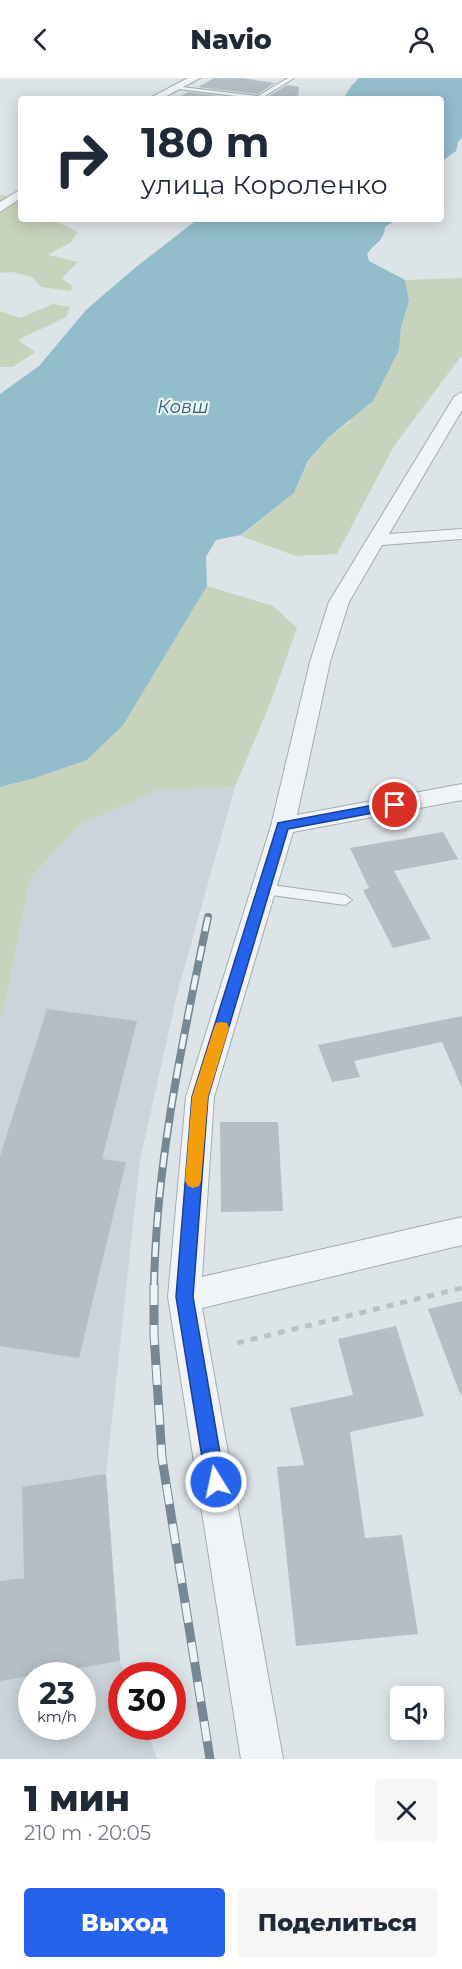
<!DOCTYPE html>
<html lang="ru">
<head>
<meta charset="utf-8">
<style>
  :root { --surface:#fff; --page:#f6f6f7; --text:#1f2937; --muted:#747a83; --accent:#2563eb }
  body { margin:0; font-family:Montserrat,sans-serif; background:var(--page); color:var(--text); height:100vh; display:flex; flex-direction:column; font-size:22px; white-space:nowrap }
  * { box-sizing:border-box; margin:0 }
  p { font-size:20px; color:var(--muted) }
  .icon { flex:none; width:33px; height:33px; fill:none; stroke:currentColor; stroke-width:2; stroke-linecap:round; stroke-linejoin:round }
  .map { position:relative; height:1681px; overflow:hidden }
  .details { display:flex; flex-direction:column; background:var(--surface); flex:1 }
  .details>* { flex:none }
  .hud { position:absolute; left:18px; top:18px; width:426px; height:126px; border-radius:6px; box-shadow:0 3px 15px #0003; background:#fff; color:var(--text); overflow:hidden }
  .tools { position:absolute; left:390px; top:1608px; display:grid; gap:12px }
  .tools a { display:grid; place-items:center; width:54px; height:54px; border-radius:6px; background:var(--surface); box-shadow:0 3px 15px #0003; font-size:30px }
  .speed { position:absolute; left:18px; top:1584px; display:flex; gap:12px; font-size:30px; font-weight:700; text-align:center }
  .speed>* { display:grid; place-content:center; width:78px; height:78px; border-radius:50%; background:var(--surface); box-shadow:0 3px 15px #0003; line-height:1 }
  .speed small { font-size:15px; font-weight:400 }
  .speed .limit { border:9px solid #d22; background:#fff; color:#111 }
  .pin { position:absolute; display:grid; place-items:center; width:51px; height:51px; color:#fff; margin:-26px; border:3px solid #fff; border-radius:50%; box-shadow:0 2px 6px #0007 }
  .me { position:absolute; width:66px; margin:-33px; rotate:350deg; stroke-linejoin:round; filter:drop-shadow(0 0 4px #0008) }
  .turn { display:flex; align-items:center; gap:21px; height:126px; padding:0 24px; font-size:27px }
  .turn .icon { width:78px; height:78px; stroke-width:2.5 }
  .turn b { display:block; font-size:42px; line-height:51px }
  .round { display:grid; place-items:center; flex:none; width:63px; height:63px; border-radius:6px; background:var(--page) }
  .head { display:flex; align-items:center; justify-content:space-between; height:102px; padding:0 24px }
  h1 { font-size:36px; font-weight:800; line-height:45px }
  .button { display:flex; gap:12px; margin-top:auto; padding:12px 24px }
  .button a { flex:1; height:69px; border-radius:6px; background:var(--accent); color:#fff; font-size:24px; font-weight:800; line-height:69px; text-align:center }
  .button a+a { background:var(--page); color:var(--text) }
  header { display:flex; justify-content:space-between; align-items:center; height:78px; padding:0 24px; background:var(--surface); font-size:27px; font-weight:800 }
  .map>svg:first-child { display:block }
  .built { fill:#cbd4da; fill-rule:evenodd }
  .green { fill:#c8d3bd }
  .water { fill:#94bdcc }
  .building { fill:#b4bfc5 }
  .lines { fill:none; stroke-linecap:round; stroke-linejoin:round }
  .service-casing { stroke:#a2acb2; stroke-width:2 }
  .minor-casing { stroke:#a2acb2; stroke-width:2 }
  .path { stroke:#bbc2c7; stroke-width:5; stroke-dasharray:7 7; stroke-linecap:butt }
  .service { fill:#f0f4f6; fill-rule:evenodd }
  .minor { fill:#f0f4f6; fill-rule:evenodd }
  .rail-far1-casing { stroke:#758893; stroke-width:8 }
  .rail-casing { stroke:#758893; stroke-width:9 }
  .rail-far1 { stroke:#ecf3f6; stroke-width:5; stroke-dasharray:15; stroke-linecap:butt }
  .rail { stroke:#ecf3f6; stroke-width:7; stroke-dasharray:20; stroke-linecap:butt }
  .route { fill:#2563eb; stroke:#184099; stroke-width:1.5 }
  .slow { fill:#f59e0b }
  .labels { text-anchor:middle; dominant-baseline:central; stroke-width:4.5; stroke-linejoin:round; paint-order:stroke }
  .far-water-label { font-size:18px; font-style:italic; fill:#2c6077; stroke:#ecf3f6 }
</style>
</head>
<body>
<header><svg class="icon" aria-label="back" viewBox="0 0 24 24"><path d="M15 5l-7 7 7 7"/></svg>Navio<svg class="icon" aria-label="person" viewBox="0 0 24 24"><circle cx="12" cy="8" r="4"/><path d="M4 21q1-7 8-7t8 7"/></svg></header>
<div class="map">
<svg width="462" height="1681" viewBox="0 0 462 1681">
  <rect width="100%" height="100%" fill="#dde4e8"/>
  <path class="built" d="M235 709 178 912 140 1082 106 1396 120 1583 125 1597 122 1598V1648L146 1649 157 1681H0V939L6 921 30 801 78 748 158 712ZM32 1598H82V1648H32Z"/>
  <g class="green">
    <path d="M0 117 21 120V141H61L59 145 78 154 71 164 48 177 78 184 62 200 72 208 71 213 41 209 32 199 12 194 0 195Z"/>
    <path d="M462 200V277L394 368 337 476 296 478 241 458 294 415 309 383 329 359 348 345 399 272 401 249 409 223 405 202Z"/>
    <path d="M53 226 70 229 66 239 18 262 35 274 13 289H0V233L20 240Z"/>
    <path d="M207 508 273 528 297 550 271 623 235 709 158 712 78 748 30 801 6 921 0 939V709L35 700 87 682 123 646Z"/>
  </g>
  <g class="water">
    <path d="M359 0H462V60L458 64 456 73 441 84V21H343L352 7Z"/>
    <path d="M198 141H397L385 149C384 163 375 165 367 176L369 183 405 202 409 223 401 249 399 272 373 323 329 359 308 383 294 415 241 457 216 462 206 479 207 508 123 647 87 682 35 700 0 709V316L39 288 86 232 136 189Z"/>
  </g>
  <g class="building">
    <path d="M214 0H241L275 5 258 16 198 9Z"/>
    <path d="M287 7 299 9 298 21H264Z"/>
    <path d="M188 14 241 21H176Z"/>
    <path d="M443 754 458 781 394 793 431 861 393 870 363 812 369 810 350 770Z"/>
    <path d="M47 931 137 943 102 1081 126 1084 79 1280 0 1268V1078Z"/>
    <path d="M462 938V1010L442 964 354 983 360 999 332 1004 318 967Z"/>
    <path d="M220 1044H278L283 1133 221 1134Z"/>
    <path d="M462 1223V1316H460L428 1231Z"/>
    <path d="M396 1248 424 1338 350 1354 365 1460 402 1457 418 1556 296 1568 277 1389 304 1387 290 1330 353 1317 338 1261Z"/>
    <path d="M106 1396 120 1583 0 1603V1503L24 1500 22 1409Z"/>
  </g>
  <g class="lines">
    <g class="service-casing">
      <g id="service">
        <path d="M288 0H294L260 21 170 10 173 8 258 18Z"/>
        <path d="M264 806 345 817 352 822 345 827 264 816 257 811Z"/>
      </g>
    </g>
    <g class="minor-casing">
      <g id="minor">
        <path d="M188 0H200L161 21H148Z"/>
        <path d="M21 111V120L0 134V124Z"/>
        <path d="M462 314V332L389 456 462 451V461L382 467 349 524 330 584 297 737 462 706V722L293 754 214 1019 202 1199 462 1139V1167L202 1230 283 1681H241L168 1219 186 1019 271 748 310 584 329 524 454 319Z"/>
      </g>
    </g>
    <path class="path" d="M237 1265 462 1210"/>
    <use href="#service" class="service"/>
    <use href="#minor" class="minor"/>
    <g class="rail-far1-casing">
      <path id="rail-far1" d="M154 1209C156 1083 183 961 208 839"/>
    </g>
    <g class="rail-casing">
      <path id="rail" d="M154 1207V1257L162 1380 210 1681"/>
    </g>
    <use href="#rail-far1" class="rail-far1"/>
    <use href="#rail" class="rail"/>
  </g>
  <path class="route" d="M395 723 399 724 401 727 399 730 288 751 208 1019 193 1219 225 1404 222 1411 216 1414 209 1411 206 1404 176 1219 192 1019 278 745Z"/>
  <path class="slow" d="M221 944 227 945 229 950 208 1019 201 1103 199 1108 193 1110 188 1108 185 1103 192 1019 214 950 216 945Z"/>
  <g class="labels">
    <g class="far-water-label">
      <text x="183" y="329">Ковш</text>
    </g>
  </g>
</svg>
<div class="tools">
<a><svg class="icon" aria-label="sound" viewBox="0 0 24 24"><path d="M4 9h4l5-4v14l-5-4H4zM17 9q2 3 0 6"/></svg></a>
</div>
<div class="speed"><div>23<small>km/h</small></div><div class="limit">30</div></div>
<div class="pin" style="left:395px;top:727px;background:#d93025"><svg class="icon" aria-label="arrive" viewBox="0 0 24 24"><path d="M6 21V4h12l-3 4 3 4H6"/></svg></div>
<svg class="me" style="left:216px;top:1404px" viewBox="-20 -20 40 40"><circle r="17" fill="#2563eb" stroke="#fff" stroke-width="3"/><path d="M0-11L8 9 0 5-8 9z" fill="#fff"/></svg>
<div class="hud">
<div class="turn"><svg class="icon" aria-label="right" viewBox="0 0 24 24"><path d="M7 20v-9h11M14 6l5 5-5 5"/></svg><div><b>180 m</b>улица Короленко</div></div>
</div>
</div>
<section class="details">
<div class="head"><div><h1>1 мин</h1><p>210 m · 20:05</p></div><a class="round"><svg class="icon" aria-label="close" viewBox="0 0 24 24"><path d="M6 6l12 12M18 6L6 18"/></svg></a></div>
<div class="button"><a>Выход</a><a>Поделиться</a></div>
</section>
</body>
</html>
